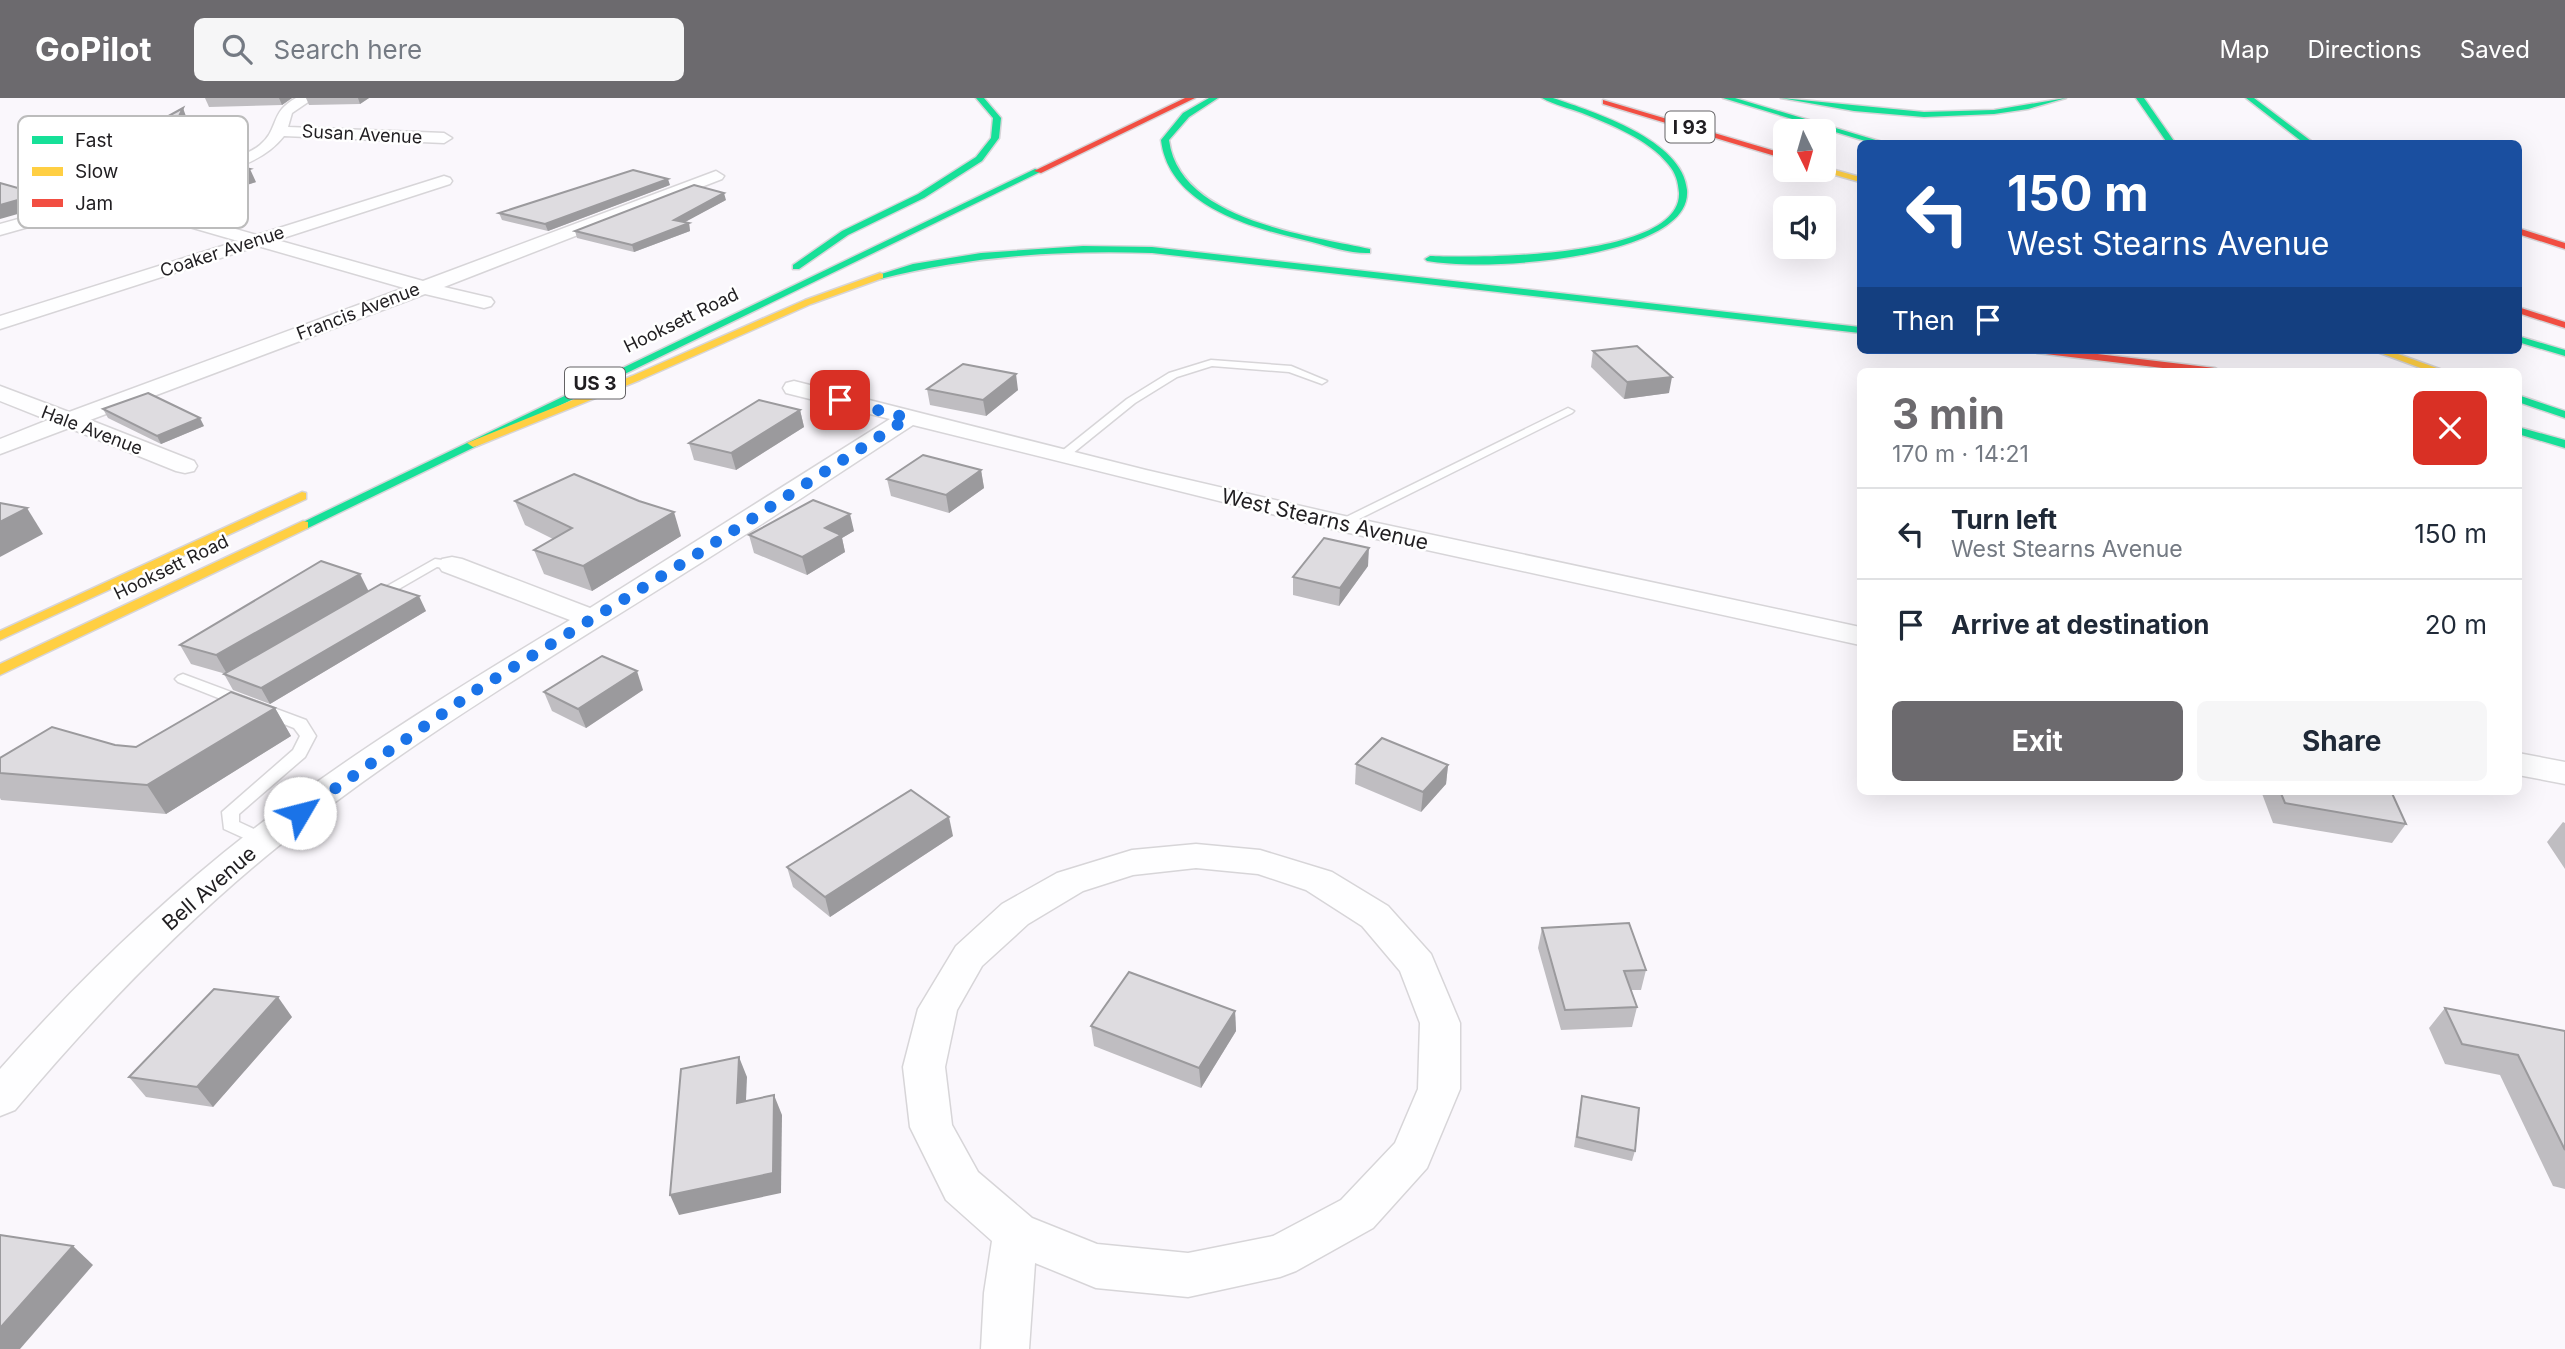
<!DOCTYPE html>
<html lang="en">
<head>
<meta charset="utf-8">
<style>
  :root { --surface:#fff; --page:#f6f6f7; --text:#1f2937; --muted:#747a83; --line:#e0e1e3; --accent:#6c6a6e }
  body { margin:0; font-family:Inter,sans-serif; background:var(--page); color:var(--text); height:100vh; display:flex; flex-direction:column; font-size:26px; white-space:nowrap }
  * { box-sizing:border-box; margin:0 }
  p { font-size:23px; color:var(--muted) }
  .icon { flex:none; width:38px; height:38px; fill:none; stroke:currentColor; stroke-width:2; stroke-linecap:round; stroke-linejoin:round }
  .map { position:relative; flex:1; overflow:hidden }
  .side { position:absolute; left:1857px; top:270px; width:665px; height:427px; display:flex; flex-direction:column; background:var(--surface); border-radius:10px; box-shadow:0 7px 28px #0002 }
  .side>* { flex:none }
  .guide { position:absolute; left:1857px; top:42px; width:665px; height:214px; border-radius:10px; box-shadow:0 7px 28px #0002; background:#1a4fa0; color:#fff; overflow:hidden }
  .needle { width:46px; rotate:175deg }
  .controls { position:absolute; left:1773px; top:21px; display:grid; gap:14px }
  .controls a { display:grid; place-items:center; width:63px; height:63px; border-radius:10px; background:var(--surface); box-shadow:0 7px 28px #0002; font-size:35px }
  .pin { position:absolute; display:grid; place-items:center; width:60px; height:60px; color:#fff; margin:-30px; border-radius:14px; box-shadow:0 4px 10px #0006 }
  .me { position:absolute; width:77px; margin:-38px; rotate:53deg; stroke-linejoin:round; filter:drop-shadow(0 0 5px #0008) }
  .turn { display:flex; align-items:center; gap:24px; height:147px; padding:0 35px; font-size:32px }
  .turn .icon { width:91px; height:91px; stroke-width:2.5 }
  .turn b { display:block; font-size:49px; line-height:60px }
  .then { display:flex; align-items:center; height:66px; padding:0 35px; background:#0003; gap:14px; font-size:26px }
  .round { display:grid; place-items:center; flex:none; width:74px; height:74px; border-radius:10px; background:var(--page) }
  .head { display:flex; align-items:center; justify-content:space-between; height:119px; padding:0 35px }
  h1 { font-size:42px; font-weight:700; line-height:52px; color:var(--accent) }
  .cta { display:flex; gap:14px; margin-top:auto; padding:14px 35px }
  .cta a { flex:1; height:80px; border-radius:10px; background:var(--accent); color:#fff; font-size:28px; font-weight:700; line-height:80px; text-align:center }
  .cta a+a { background:var(--page); color:var(--text) }
  ul { padding:0; list-style:none }
  li { display:flex; align-items:center; gap:21px; height:91px; padding:0 35px; border-top:2px solid var(--line) }
  li div { flex:1 }
  li b { display:block; font-size:26px }
  li em { font-style:normal }
  header { display:flex; align-items:center; gap:42px; box-sizing:border-box; height:98px; padding:0 35px; background:var(--accent); color:#fff }
  header strong { font-size:33px }
  nav { display:flex; gap:38px; margin-inline-start:auto; font-size:24px }
  .search { width:490px; height:63px; background:var(--page); display:flex; align-items:center; gap:18px; box-sizing:border-box; padding:0 24px; border-radius:10px; color:var(--muted); font-size:26px }
  .map>svg:first-child { display:block }
  .lines { fill:none; stroke-linecap:round; stroke-linejoin:round }
  .lane-casing { stroke:#d7d5d8; stroke-width:3 }
  .street-casing { stroke:#d7d5d8; stroke-width:3 }
  .fast-casing { stroke:#d7d5d8; stroke-width:3 }
  .slow-casing { stroke:#d7d5d8; stroke-width:3 }
  .jam-casing { stroke:#d7d5d8; stroke-width:3 }
  .lane { fill:#fefeff; fill-rule:evenodd }
  .street { fill:#fefeff; fill-rule:evenodd }
  .fast { fill:#16e098; fill-rule:evenodd }
  .slow { fill:#ffcf43; fill-rule:evenodd }
  .jam { fill:#f24e42; fill-rule:evenodd }
  .wall { fill:#bfbdc1 }
  .shaded-wall { fill:#9b9a9d }
  .building { fill:#dedce0; stroke:#9b9a9d; stroke-width:2 }
  .route { stroke:#1a73e8; stroke-width:12; stroke-dasharray:0 21.6 }
  .labels { text-anchor:middle; dominant-baseline:central; stroke-width:5; stroke-linejoin:round; paint-order:stroke }
  .far-street-label { font-size:18px; fill:#201e21; stroke:#fff }
  .shield { fill:#fff; stroke:#636264; stroke-width:2 }
  .shield-label { font-size:19px; font-weight:bold; fill:#201e21 }
  .street-label { font-size:21px; fill:#201e21; stroke:#fff }
  .key { fill:#fff; stroke:#bcbcbc; stroke-width:2 }
  .key-label { font-size:19px; fill:#201e21 }
</style>
</head>
<body>
<header>
<strong>GoPilot</strong>
<div class="search"><svg class="icon" aria-label="search" viewBox="0 0 24 24"><circle cx="10" cy="10" r="6"/><path d="M15 15l6 6"/></svg>Search here</div>
<nav><a>Map</a><a>Directions</a><a>Saved</a></nav>
</header>
<div class="map">
<svg width="2565" height="1251" viewBox="0 0 2565 1251">
  <rect width="100%" height="100%" fill="#faf7fc"/>
  <g class="lines">
    <g class="lane-casing">
      <g id="lane">
        <path d="M1211 262 1291 268 1327 283 1322 286 1289 274 1212 268 1177 279 1135 305 1067 360 1063 361 1057 357 1127 301 1169 275Z"/>
        <path d="M1568 310 1574 313 1572 315 1345 428 1340 429 1334 425Z"/>
        <path d="M435 461 457 464 459 467 452 471 437 469 378 503H368L366 500Z"/>
        <path d="M183 576 306 622 316 638 305 659 239 716V724L269 738 272 742 269 746H257L224 731 222 714 293 652 300 638 294 630 178 584 175 581 178 578Z"/>
      </g>
    </g>
    <g class="street-casing">
      <g id="street">
        <path d="M296 0H314L292 15 288 29 444 35 452 40 444 45 284 38C261 67 223 74 187 83L179 78 181 75C203 68 243 61 260 47 280 30 269 15 296 0Z"/>
        <path d="M716 73 724 78 722 81 444 189 491 200 494 204 491 208 484 210 425 196 90 322 194 363 197 368 194 373 185 375 176 373 69 330 0 356V341L48 322 0 303V288L69 314 404 190 258 148 0 231V218L238 143 110 106 0 137V126L130 90 138 95 129 101 257 137 444 78 450 80 452 83 450 86 277 142 423 183Z"/>
        <path d="M794 283 1146 372 1340 417 1860 529V547L1340 433 913 327C836 377 761 428 683 476 545 563 403 647 276 750 180 828 94 918 15 1012L0 1018V971C76 885 160 804 251 733 351 655 461 588 570 522L442 473 438 467 442 461 452 459 462 461 590 510 890 321 786 295 783 290 786 285Z"/>
        <path d="M2518 655 2565 664V686L2518 677Z"/>
        <path d="M1196 746 1260 752 1332 774 1388 808 1431 856 1460 925V991L1427 1070 1373 1130 1296 1173 1280 1179 1188 1199 1096 1190 1035 1165 1029 1251H981L984 1195 992 1143 946 1102 910 1029 903 969 918 911 956 848 1002 806 1057 775 1132 752ZM1196 770 1258 776 1306 792 1362 828 1400 873 1420 925 1418 991 1395 1045 1341 1102 1273 1138 1188 1155 1097 1146 1032 1120 978 1074 952 1027 945 969 957 912 982 868 1028 826 1083 793 1133 777Z"/>
      </g>
    </g>
    <g class="fast-casing">
      <g id="fast">
        <path d="M976 0H984L1001 20 999 40 982 63 924 100 848 137 799 171H793V167L842 133 918 96 976 59 991 40 993 20Z"/>
        <path d="M1209 0H1218L1189 19 1169 42C1179 122 1307 137 1370 151V155C1352 156 1330 149 1312 144 1256 131 1169 110 1161 42L1183 15Z"/>
        <path d="M1542 0H1553C1594 14 1683 42 1687 92 1688 106 1681 116 1671 124 1626 162 1483 173 1427 163L1425 161 1430 158C1473 160 1681 161 1679 95 1678 84 1676 75 1668 66 1648 41 1611 27 1582 15 1569 10 1554 7 1542 0Z"/>
        <path d="M1723 0H1735L1889 46H1875Z"/>
        <path d="M1781 0 1924 14 1994 12 2066 0 2028 11 1994 16 1924 19 1854 13Z"/>
        <path d="M2136 0H2144L2176 46H2168Z"/>
        <path d="M2246 0H2254L2315 46H2305Z"/>
        <path d="M1035 71 1042 73 308 430 303 431 297 427Z"/>
        <path d="M1083 148 1152 149 1860 229V235L1152 155C1059 152 970 158 880 181L875 178 913 166 981 155Z"/>
        <path d="M2518 238 2565 252V258L2518 244Z"/>
        <path d="M2518 297 2565 313V320L2518 304Z"/>
        <path d="M2518 329 2565 342V350L2518 336Z"/>
      </g>
    </g>
    <g class="slow-casing">
      <g id="slow">
        <path d="M1824 69 1860 79V84L1821 73Z"/>
        <path d="M880 175 883 176V180L811 206 640 282 477 348 473 349 467 345 632 278 805 202Z"/>
        <path d="M2372 252H2387L2445 273H2429Z"/>
        <path d="M302 394 306 395V401L0 542V533Z"/>
        <path d="M303 423 308 424V430L0 577V566Z"/>
      </g>
    </g>
    <g class="jam-casing">
      <g id="jam">
        <path d="M1185 0H1195L1041 75 1034 73Z"/>
        <path d="M1603 2 1785 56V61L1603 6Z"/>
        <path d="M2518 130 2565 145V151L2518 136Z"/>
        <path d="M2518 209 2565 224V230L2518 215Z"/>
        <path d="M2032 252H2064L2215 270 2220 273H2188L2037 255Z"/>
      </g>
    </g>
    <use href="#lane" class="lane"/>
    <use href="#street" class="street"/>
    <use href="#fast" class="fast"/>
    <use href="#slow" class="slow"/>
    <use href="#jam" class="jam"/>
  </g>
  <g class="wall">
    <path d="M205 0H292L282 7 209 9Z"/>
    <path d="M306 0H369L360 6 309 7Z"/>
    <path d="M187 21 171 57 185 70 114 91 78 82 72 71Z"/>
    <path d="M137 84H256L185 107 144 98Z"/>
    <path d="M670 87 548 133 502 122 499 115Z"/>
    <path d="M726 102 684 124 689 125 690 133 634 154 577 140 575 133Z"/>
    <path d="M1593 253 1669 295 1624 301 1591 269Z"/>
    <path d="M927 291 1018 292 986 318 930 307Z"/>
    <path d="M103 311 204 328 161 346 108 320Z"/>
    <path d="M800 312 804 329 736 372 694 362 689 345Z"/>
    <path d="M981 372 984 390 949 415 891 398 887 381Z"/>
    <path d="M515 403 681 438 592 493 544 476 534 452 553 441 525 427Z"/>
    <path d="M854 433 842 440 845 454 807 477 754 455 749 437Z"/>
    <path d="M1368 468 1339 508 1293 497V479Z"/>
    <path d="M368 493 426 513 270 606 233 592 224 576H226L191 566 180 547Z"/>
    <path d="M643 592 586 630 552 613 544 594Z"/>
    <path d="M275 610 291 638 166 716 1 702 0 700V660L115 647 136 649Z"/>
    <path d="M1356 666 1448 667 1446 686 1421 714 1355 686Z"/>
    <path d="M2261 693H2391L2406 726 2392 745 2273 725Z"/>
    <path d="M2563 724 2565 725V771L2547 744Z"/>
    <path d="M953 738 830 819 793 789 787 769Z"/>
    <path d="M1542 830 1646 872 1641 892H1631L1637 909 1632 929 1561 932 1538 850Z"/>
    <path d="M2445 910 2565 933V1091L2553 1088 2500 977 2445 966 2429 930Z"/>
    <path d="M1235 913 1236 933 1201 990 1094 948 1091 928Z"/>
    <path d="M292 919 213 1009 146 999 129 979Z"/>
    <path d="M1582 998 1635 1053 1632 1063 1574 1049Z"/>
  </g>
  <g class="shaded-wall">
    <path d="M279 0H292L282 7Z"/>
    <path d="M358 0H369L360 6Z"/>
    <path d="M183 10 187 21 168 62 180 59 185 70 114 91 108 79 161 55Z"/>
    <path d="M250 71 256 84 185 107 178 94Z"/>
    <path d="M668 81 670 87 548 133 545 126Z"/>
    <path d="M724 95 726 102 676 129 674 122Z"/>
    <path d="M39 96 46 108 0 121V107Z"/>
    <path d="M689 125 690 133 634 154 632 147Z"/>
    <path d="M1016 276 1018 292 986 318 983 302Z"/>
    <path d="M1672 279 1669 295 1624 301 1627 284Z"/>
    <path d="M800 312 804 329 736 372 731 355Z"/>
    <path d="M200 320 204 328 161 346 157 338Z"/>
    <path d="M981 372 984 390 949 415 946 397Z"/>
    <path d="M27 410 43 436 0 459V424Z"/>
    <path d="M674 414 681 438 592 493 583 468Z"/>
    <path d="M850 416 854 433 842 440 845 454 807 477 802 459 825 430Z"/>
    <path d="M1369 450 1368 468 1339 508 1340 490Z"/>
    <path d="M360 476 369 494 227 576 216 557Z"/>
    <path d="M419 498 426 513 270 606 261 590Z"/>
    <path d="M637 573 643 592 586 630 578 611Z"/>
    <path d="M275 610 291 638 166 716 147 687Z"/>
    <path d="M1448 667 1446 686 1421 714 1423 694Z"/>
    <path d="M949 719 953 738 830 819 825 799Z"/>
    <path d="M278 899 292 919 213 1009 197 989Z"/>
    <path d="M1235 913 1236 933 1201 990 1199 970Z"/>
    <path d="M739 959 747 979 745 1025 737 1005Z"/>
    <path d="M774 997 782 1017 781 1095 679 1117 670 1097Z"/>
    <path d="M73 1148 93 1167 20 1251H0V1230Z"/>
  </g>
  <g class="building">
    <path d="M183 10 161 55 180 59 108 79 72 71Z"/>
    <path d="M211 63 250 71 178 94 137 84Z"/>
    <path d="M633 72 668 81 545 126 499 115Z"/>
    <path d="M0 85 39 96 0 107Z"/>
    <path d="M694 87 724 95 674 122 689 125 632 147 575 133Z"/>
    <path d="M1637 248 1672 279 1627 284 1593 253Z"/>
    <path d="M963 266 1016 276 983 302 927 291Z"/>
    <path d="M148 295 200 320 157 338 103 311Z"/>
    <path d="M759 302 800 312 731 355 689 345Z"/>
    <path d="M923 357 981 372 946 397 887 381Z"/>
    <path d="M574 376 639 403 674 414 583 468 534 452 572 430 515 403Z"/>
    <path d="M813 402 850 416 825 430 841 437 802 459 749 437Z"/>
    <path d="M0 405 27 410 0 424Z"/>
    <path d="M1324 440 1369 450 1340 490 1293 479Z"/>
    <path d="M321 463 360 476 216 557 180 547Z"/>
    <path d="M381 486 419 498 261 590 224 576Z"/>
    <path d="M602 558 637 573 578 611 544 594Z"/>
    <path d="M231 594 275 610 147 687 0 675V660L52 629 115 647 136 649Z"/>
    <path d="M1382 640 1448 667 1423 694 1356 666Z"/>
    <path d="M911 692 949 719 825 799 787 769Z"/>
    <path d="M2280 693H2391L2406 726 2285 705Z"/>
    <path d="M1629 825 1646 872 1624 873 1637 909 1565 912 1542 830Z"/>
    <path d="M1129 874 1235 913 1199 970 1091 928Z"/>
    <path d="M214 891 278 899 197 989 129 979Z"/>
    <path d="M2445 910 2565 933V1052L2518 957 2462 946Z"/>
    <path d="M739 959 737 1005 774 997 773 1075 670 1097 681 971Z"/>
    <path d="M1582 998 1639 1010 1635 1053 1577 1039Z"/>
    <path d="M0 1137 73 1148 0 1230Z"/>
  </g>
  <g class="lines">
    <path class="route" d="M300 715 478 591 691 460 908 320 840 302"/>
  </g>
  <g class="labels">
    <g class="far-street-label">
      <text transform="translate(362 36) rotate(3)">Susan Avenue</text>
      <text transform="translate(222 153) rotate(-18)">Coaker Avenue</text>
      <text transform="translate(358 213) rotate(-21)">Francis Avenue</text>
      <text transform="translate(681 222) rotate(-26)">Hooksett Road</text>
      <text transform="translate(92 332) rotate(21)">Hale Avenue</text>
      <text transform="translate(171 469) rotate(-26)">Hooksett Road</text>
    </g>
    <g class="shield">
      <rect x="1665.5" y="13.5" width="49" height="31" rx="5"/>
      <rect x="565" y="269.5" width="60" height="31" rx="5"/>
    </g>
    <g class="shield-label">
      <text x="1690" y="29">I 93</text>
      <text x="595" y="285">US 3</text>
    </g>
    <g class="street-label">
      <text transform="translate(1325 421) rotate(13)">West Stearns Avenue</text>
      <text transform="translate(209 790) rotate(-41)">Bell Avenue</text>
    </g>
  </g>
  <rect x="18" y="18" width="230" height="112" rx="10" class="key"/>
  <rect x="32" y="38" width="31" height="8" fill="#16e098"/>
  <rect x="32" y="69" width="31" height="9" fill="#ffcf43"/>
  <rect x="32" y="101" width="31" height="8" fill="#f24e42"/>
  <g class="key-label">
    <text x="75" y="49">Fast</text>
    <text x="75" y="80">Slow</text>
    <text x="75" y="112">Jam</text>
  </g>
</svg>
<div class="controls">
<a><svg class="needle" viewBox="-14 -14 28 28"><path d="M0-13l5 13h-10z" fill="#e53935"/><path d="M0 13l5-13h-10z" fill="#747a83"/></svg></a>
<a><svg class="icon" aria-label="sound" viewBox="0 0 24 24"><path d="M4 9h4l5-4v14l-5-4H4zM17 9q2 3 0 6"/></svg></a>
</div>
<div class="pin" style="left:840px;top:302px;background:#d93025"><svg class="icon" aria-label="arrive" viewBox="0 0 24 24"><path d="M6 21V4h12l-3 4 3 4H6"/></svg></div>
<svg class="me" style="left:300px;top:715px" viewBox="-20 -20 40 40"><circle r="19" fill="#fff"/><path d="M0-13L10 11 0 6-10 11z" fill="#1a73e8"/></svg>
<div class="guide">
<div class="turn"><svg class="icon" aria-label="left" viewBox="0 0 24 24"><path d="M17 20v-9H6M10 6l-5 5 5 5"/></svg><div><b>150 m</b>West Stearns Avenue</div></div>
<div class="then">Then<svg class="icon" aria-label="arrive" viewBox="0 0 24 24"><path d="M6 21V4h12l-3 4 3 4H6"/></svg></div>
</div>
<section class="side">
<div class="head"><div><h1>3 min</h1><p>170 m · 14:21</p></div><a class="round" style="background:#d93025;color:#fff"><svg class="icon" aria-label="close" viewBox="0 0 24 24"><path d="M6 6l12 12M18 6L6 18"/></svg></a></div>
<ul>
<li><svg class="icon" aria-label="left" viewBox="0 0 24 24"><path d="M17 20v-9H6M10 6l-5 5 5 5"/></svg><div><b>Turn left</b><p>West Stearns Avenue</p></div><em>150 m</em></li>
<li><svg class="icon" aria-label="arrive" viewBox="0 0 24 24"><path d="M6 21V4h12l-3 4 3 4H6"/></svg><div><b>Arrive at destination</b></div><em>20 m</em></li>
</ul>
<div class="cta"><a>Exit</a><a>Share</a></div>
</section>
</div>
</body>
</html>
